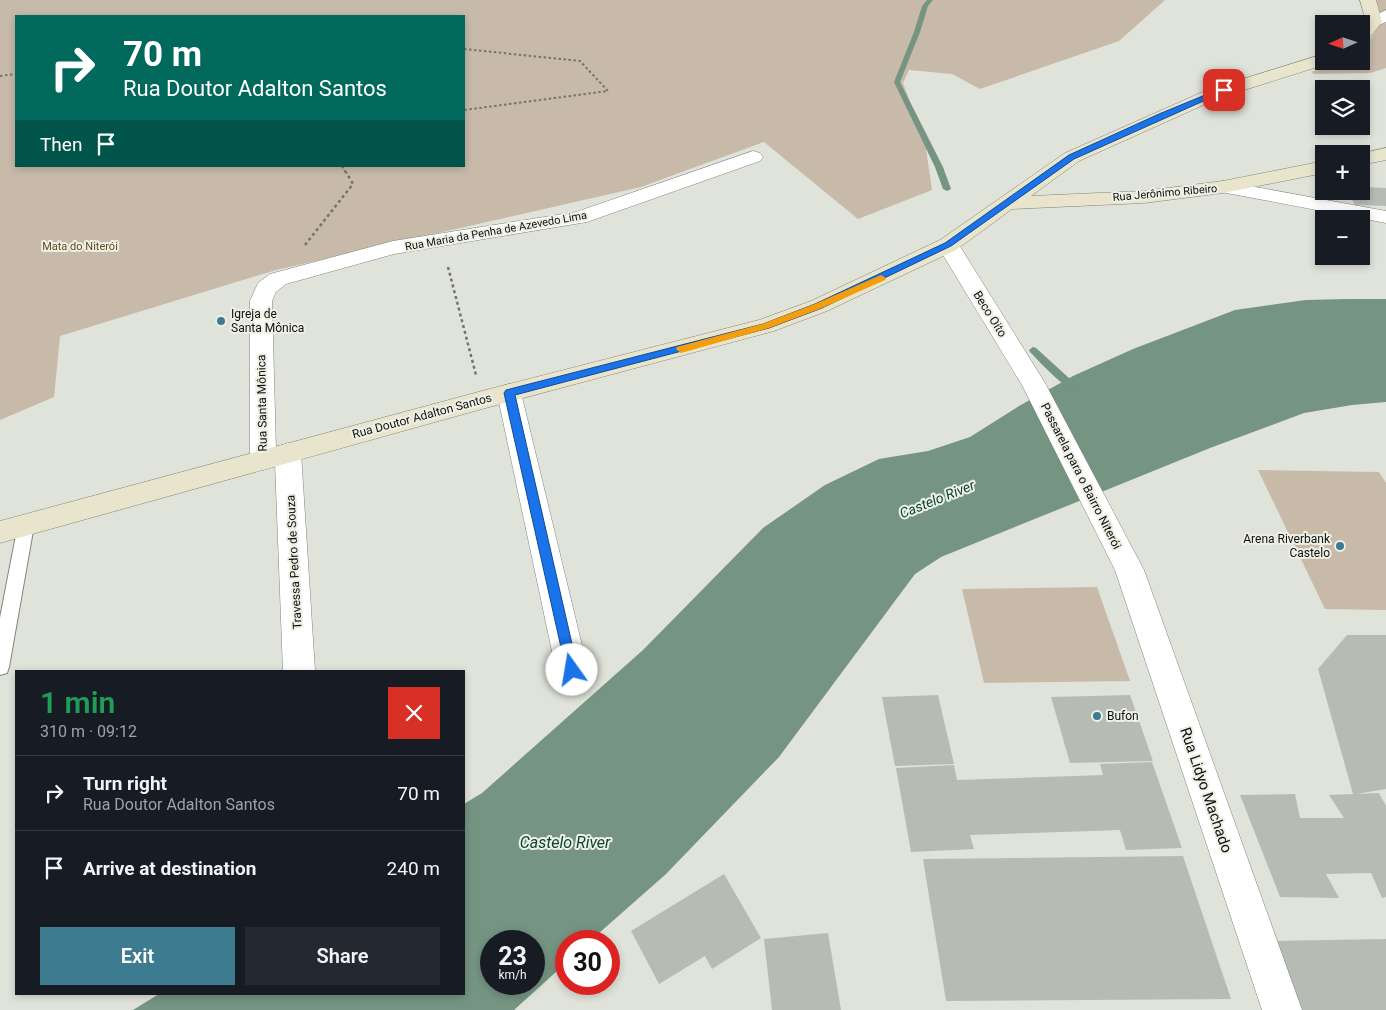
<!DOCTYPE html>
<html lang="en">
<head>
<meta charset="utf-8">
<style>
  :root { --surface:#171b24; --page:#242831; --text:#f1f3f6; --muted:#9ea1a6; --line:#363941; --accent:#3d7b90 }
  body { margin:0; font-family:Roboto,sans-serif; background:var(--page); color:var(--text); height:100vh; display:flex; flex-direction:column; font-size:19px; white-space:nowrap }
  * { box-sizing:border-box; margin:0 }
  p { font-size:16px; color:var(--muted) }
  .icon { flex:none; width:28px; height:28px; fill:none; stroke:currentColor; stroke-width:2; stroke-linecap:round; stroke-linejoin:round }
  .map { position:relative; flex:1; overflow:hidden }
  .sheet { position:absolute; left:15px; top:670px; width:450px; height:325px; display:flex; flex-direction:column; background:var(--surface); border-radius:0px; box-shadow:0 2px 8px #0003 }
  .sheet>* { flex:none }
  .top-card { position:absolute; left:15px; top:15px; width:450px; height:152px; border-radius:0px; box-shadow:0 2px 8px #0003; background:#00695c; color:#fff; overflow:hidden }
  .needle { width:32px; rotate:267deg }
  .fabs { position:absolute; left:1315px; top:15px; display:grid; gap:10px }
  .fabs a { display:grid; place-items:center; width:55px; height:55px; border-radius:0px; background:var(--surface); box-shadow:0 2px 8px #0003; font-size:25px }
  .speed { position:absolute; left:480px; top:930px; display:flex; gap:10px; font-size:25px; font-weight:700; text-align:center }
  .speed>* { display:grid; place-content:center; width:65px; height:65px; border-radius:50%; background:var(--surface); box-shadow:0 2px 8px #0003; line-height:1 }
  .speed small { font-size:12px; font-weight:400 }
  .speed .limit { border:8px solid #d22; background:#fff; color:#111 }
  .pin { position:absolute; display:grid; place-items:center; width:42px; height:42px; color:#fff; margin:-21px; border-radius:10px; box-shadow:0 2px 8px #0006 }
  .me { position:absolute; width:55px; margin:-28px; rotate:347deg; stroke-linejoin:round; filter:drop-shadow(0 0 4px #0008) }
  .turn { display:flex; align-items:center; gap:18px; height:105px; padding:0 25px; font-size:22px }
  .turn .icon { width:65px; height:65px; stroke-width:2.5 }
  .turn b { display:block; font-size:35px; line-height:42px }
  .then { display:flex; align-items:center; height:48px; padding:0 25px; background:#0003; gap:10px; font-size:19px }
  .round { display:grid; place-items:center; flex:none; width:52px; height:52px; border-radius:0px; background:var(--page) }
  .head { display:flex; align-items:center; justify-content:space-between; height:85px; padding:0 25px }
  h1 { font-size:30px; font-weight:600; line-height:38px; color:#1e9e55 }
  .cta { display:flex; gap:10px; margin-top:auto; padding:10px 25px }
  .cta a { flex:1; height:58px; border-radius:0px; background:var(--accent); color:#fff; font-size:20px; font-weight:600; line-height:58px; text-align:center }
  .cta a+a { background:var(--page); color:var(--text) }
  ul { padding:0; list-style:none }
  li { display:flex; align-items:center; gap:15px; height:75px; padding:0 25px; border-top:1px solid var(--line) }
  li div { flex:1 }
  li b { display:block; font-size:19px }
  li em { font-style:normal }
  .map>svg:first-child { display:block }
  .green { fill:#c8baa9; fill-rule:evenodd }
  .water { fill:#759482; fill-rule:evenodd }
  .lines { fill:none; stroke-linecap:round; stroke-linejoin:round }
  .stream { fill:#759482; fill-rule:evenodd }
  .building { fill:#b6bcb4 }
  .lane-casing { stroke:#83857d; stroke-width:2 }
  .street-casing { stroke:#83857d; stroke-width:1 }
  .secondary-casing { stroke:#83857d; stroke-width:1 }
  .path-far1 { stroke:#73746e; stroke-width:2; stroke-dasharray:2.5 2.5; stroke-linecap:butt }
  .path { stroke:#73746e; stroke-width:2.5; stroke-dasharray:3 3; stroke-linecap:butt }
  .lane { fill:#fff; fill-rule:evenodd }
  .street { fill:#fff; fill-rule:evenodd }
  .secondary { fill:#e9e4cc; fill-rule:evenodd }
  .route { fill:#1a73e8; stroke:#114b97 }
  .slow { fill:#f59e0b }
  .poi-dot { fill:#3d7b90; stroke:#eef0e6; stroke-width:2 }
  .labels { text-anchor:middle; dominant-baseline:central; stroke-width:4; stroke-linejoin:round; paint-order:stroke }
  .far-street-label { font-size:11px; fill:#10110e; stroke:#eef0e6 }
  .far-park-label { font-size:11px; fill:#674a1c; stroke:#eef0e6 }
  .poi-label { font-size:12px; fill:#10110e; stroke:#eef0e6; text-anchor:start }
  .street-label { font-size:12px; fill:#10110e; stroke:#eef0e6 }
  .water-label { font-size:14px; font-style:italic; fill:#0a462d; stroke:#eef0e6 }
  .near-street-label { font-size:15px; fill:#10110e; stroke:#eef0e6 }
  .near-water-label { font-size:16px; font-style:italic; fill:#0a462d; stroke:#eef0e6 }
</style>
</head>
<body>
<div class="map">
<svg width="1386" height="1010" viewBox="0 0 1386 1010">
  <rect width="100%" height="100%" fill="#e0e3d9"/>
  <g class="green">
    <path d="M0 0H1165L1119 41 980 89 952 74 909 70 903 83 925 142 932 190 858 219 764 142 641 187 276 270 60 336 54 397 0 420ZM16 16H464V166H16Z"/>
    <path d="M1376 0H1386V68L1370 73 1314 74 1311 72 1342 61H1361V49C1376 36 1384 20 1376 0Z"/>
    <path d="M1258 470 1379 472 1386 483V610L1325 609Z"/>
    <path d="M1097 587 1130 681 984 683 962 589Z"/>
  </g>
  <path class="water" d="M1348 299H1386V402L1352 405 1304 413 1210 448 941 557 915 574 779 757 666 874 590 941H566V963L514 1010H133L159 994H464V804L482 793 643 650 763 528 825 485 879 459 928 451 970 437 1019 406 1073 376 1133 349 1235 310 1306 300ZM491 941H534V984H491Z"/>
  <g class="lines">
    <g class="stream">
      <path d="M927 0H933L928 6 920 32 900 82 943 167 951 189 947 191 943 189 935 167 894 82 914 32 922 6Z"/>
      <path d="M1033 347 1036 348 1080 388 1079 390C1067 393 1039 361 1030 352L1029 350Z"/>
    </g>
  </g>
  <g class="building">
    <path d="M1361 187 1386 188V206L1355 205 1347 191H1361Z"/>
    <path d="M1347 635H1386V789L1356 794 1379 793 1386 806V897L1382 898 1371 873 1326 874 1339 898 1280 897 1240 795 1295 794 1300 818H1344L1329 795 1353 794 1318 669Z"/>
    <path d="M938 695 954 764 895 766 882 697Z"/>
    <path d="M1130 695 1153 761 1070 763 1051 697Z"/>
    <path d="M1152 762 1182 848 1126 850 1120 830 970 835 974 849 911 852 896 768 954 765 957 780 1103 775 1100 764Z"/>
    <path d="M1183 856 1231 999 946 1001 923 859Z"/>
    <path d="M724 874 761 938 712 969 705 956 659 984 631 931Z"/>
    <path d="M828 933 841 1010H772L764 939Z"/>
    <path d="M1386 939V1010H1297L1272 941Z"/>
  </g>
  <g class="lines">
    <g class="lane-casing">
      <path id="lane" d="M26 518 32 520 34 525 9 667 7 673 0 675V618L18 525 20 520Z"/>
    </g>
    <g class="street-casing">
      <g id="street">
        <path d="M1386 10V22L1374 27 1368 25 1366 22 1368 19Z"/>
        <path d="M753 151 760 153 763 157 760 161 587 222 394 254 286 284 276 292 272 301 276 451 279 446 288 443 297 446 301 453 315 671H283L275 462 272 467 263 470 254 467 250 460V301L258 283 270 274 393 241 576 212Z"/>
        <path d="M1223 181 1386 211V223L1216 191 1213 187 1216 183Z"/>
        <path d="M948 238 956 240 1045 383 1144 570 1302 1010H1262L1115 570 1022 385 937 245 940 240Z"/>
        <path d="M509 384 518 387 521 393 588 670 583 680 572 684 561 680 556 670 497 393 500 387Z"/>
      </g>
    </g>
    <g class="secondary-casing">
      <g id="secondary">
        <path d="M1360 0H1376L1382 22 1367 41 1361 43V27L1366 22Z"/>
        <path d="M1324 54V61H1331L1330 63 1219 98 1079 161 1031 196 1144 191 1223 181 1324 161V173L1223 193 1144 203 1012 209 956 250 827 311 774 331 482 409 0 543V521L482 391 759 320 811 301 940 240 1065 153 1207 90Z"/>
        <path d="M1386 148V160L1361 165V154H1359Z"/>
      </g>
    </g>
    <g class="path-far1">
      <path d="M464 49 580 61 608 91 464 110"/>
      <path d="M0 76 16 74"/>
      <path d="M342 166 346 173"/>
    </g>
    <g class="path">
      <path d="M305 245 353 184 346 172"/>
      <path d="M448 267 476 375"/>
    </g>
    <use href="#lane" class="lane"/>
    <use href="#street" class="street"/>
    <use href="#secondary" class="secondary"/>
  </g>
  <path class="route" d="M1222 88 1228 90 1074 159 951 246 822 308 769 328 515 395 578 670 576 674 572 676 567 674 504 393 506 390 763 324 815 304 945 243 1069 155 1159 114Z"/>
  <path class="slow" d="M881 275 886 278 885 280 822 308 769 328 681 353 676 349 677 347 762 324 815 304Z"/>
  <g class="poi-dot">
    <circle cx="221" cy="321" r="5"/>
    <circle cx="1340" cy="546" r="5"/>
    <circle cx="1097" cy="716" r="5"/>
  </g>
  <g class="labels">
    <g class="far-street-label">
      <text transform="translate(1165 193) rotate(-5)">Rua Jerônimo Ribeiro</text>
      <text transform="translate(496 231) rotate(-10)">Rua Maria da Penha de Azevedo Lima</text>
    </g>
    <g class="far-park-label">
      <text x="80" y="246">Mata do Niterói</text>
    </g>
    <g class="poi-label">
      <text x="231" y="314">Igreja de<tspan x="231" dy="14">Santa Mônica</tspan></text>
      <text x="1330" y="539" text-anchor="end">Arena Riverbank<tspan x="1330" dy="14">Castelo</tspan></text>
      <text x="1107" y="716">Bufon</text>
    </g>
    <g class="street-label">
      <text transform="translate(990 314) rotate(58)">Beco Oito</text>
      <text transform="translate(262 403) rotate(-91)">Rua Santa Mônica</text>
      <text transform="translate(422 416) rotate(-15)">Rua Doutor Adalton Santos</text>
      <text transform="translate(1081 476) rotate(63)">Passarela para o Bairro Niterói</text>
      <text transform="translate(294 562) rotate(-93)">Travessa Pedro de Souza</text>
    </g>
    <g class="water-label">
      <text transform="translate(937 499) rotate(-22)">Castelo River</text>
    </g>
    <g class="near-street-label">
      <text transform="translate(1206 790) rotate(71)">Rua Lidyo Machado</text>
    </g>
    <g class="near-water-label">
      <text x="565" y="842">Castelo River</text>
    </g>
  </g>
</svg>
<div class="fabs">
<a><svg class="needle" viewBox="-14 -14 28 28"><path d="M0-13l5 13h-10z" fill="#e53935"/><path d="M0 13l5-13h-10z" fill="#9ea1a6"/></svg></a>
<a><svg class="icon" aria-label="layers" viewBox="0 0 24 24"><path d="M12 4l9 5-9 5-9-5zM3 14l9 5 9-5"/></svg></a>
<a>+</a>
<a>−</a>
</div>
<div class="speed"><div>23<small>km/h</small></div><div class="limit">30</div></div>
<div class="pin" style="left:1224px;top:90px;background:#d93025"><svg class="icon" aria-label="arrive" viewBox="0 0 24 24"><path d="M6 21V4h12l-3 4 3 4H6"/></svg></div>
<svg class="me" style="left:572px;top:670px" viewBox="-20 -20 40 40"><circle r="19" fill="#fff"/><path d="M0-13L10 11 0 6-10 11z" fill="#1a73e8"/></svg>
<div class="top-card">
<div class="turn"><svg class="icon" aria-label="right" viewBox="0 0 24 24"><path d="M7 20v-9h11M14 6l5 5-5 5"/></svg><div><b>70 m</b>Rua Doutor Adalton Santos</div></div>
<div class="then">Then<svg class="icon" aria-label="arrive" viewBox="0 0 24 24"><path d="M6 21V4h12l-3 4 3 4H6"/></svg></div>
</div>
<section class="sheet">
<div class="head"><div><h1>1 min</h1><p>310 m · 09:12</p></div><a class="round" style="background:#d93025;color:#fff"><svg class="icon" aria-label="close" viewBox="0 0 24 24"><path d="M6 6l12 12M18 6L6 18"/></svg></a></div>
<ul>
<li><svg class="icon" aria-label="right" viewBox="0 0 24 24"><path d="M7 20v-9h11M14 6l5 5-5 5"/></svg><div><b>Turn right</b><p>Rua Doutor Adalton Santos</p></div><em>70 m</em></li>
<li><svg class="icon" aria-label="arrive" viewBox="0 0 24 24"><path d="M6 21V4h12l-3 4 3 4H6"/></svg><div><b>Arrive at destination</b></div><em>240 m</em></li>
</ul>
<div class="cta"><a>Exit</a><a>Share</a></div>
</section>
</div>
</body>
</html>
